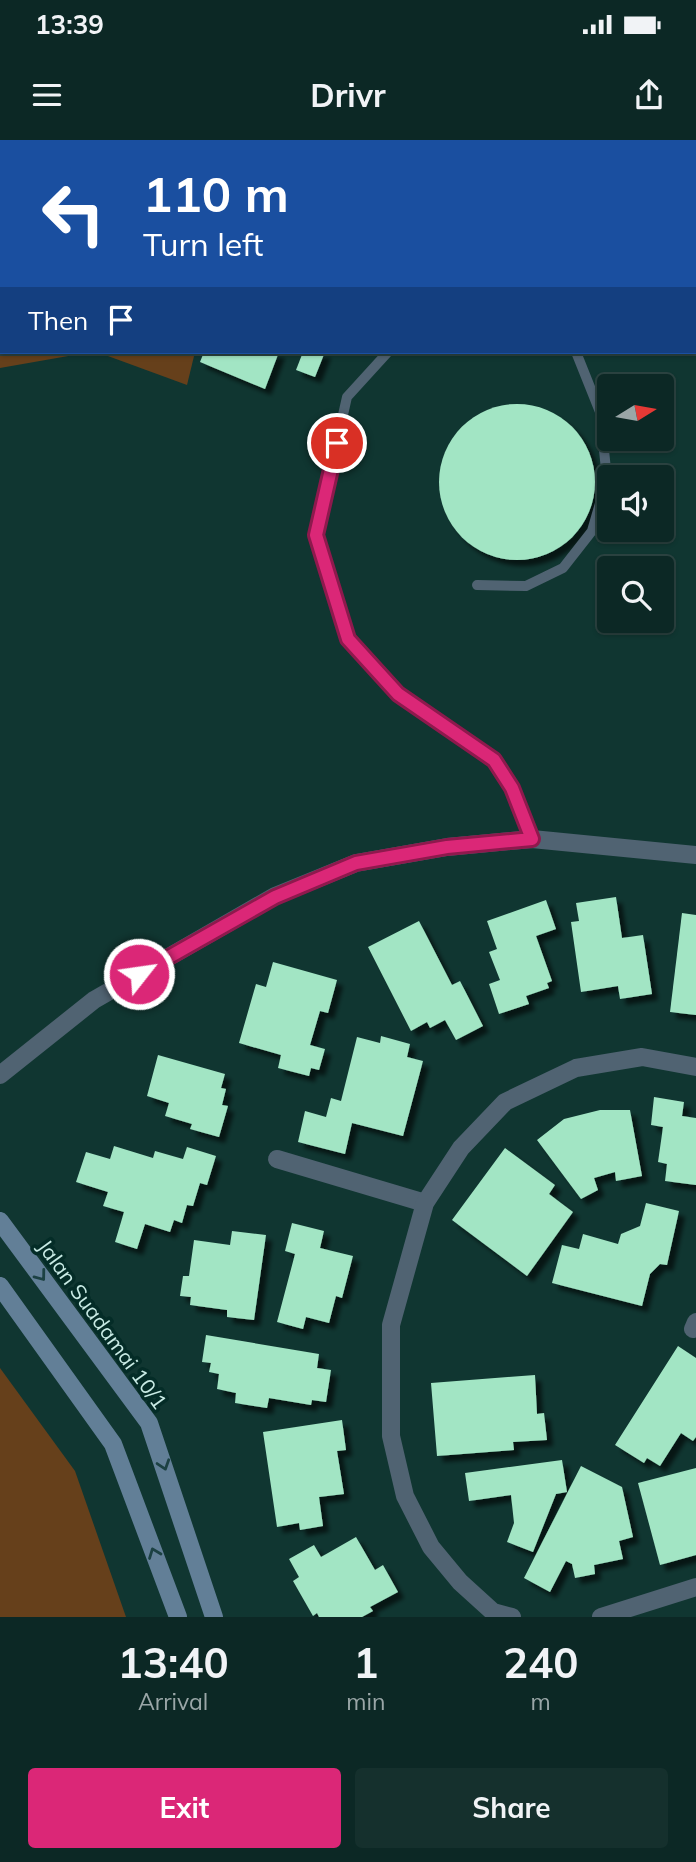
<!DOCTYPE html>
<html lang="en">
<head>
<meta charset="utf-8">
<style>
  :root { --surface:#0c2825; --page:#15302d; --text:#f1f3f6; --muted:#9aa6a7; --line:#2c4442; --accent:#db2777 }
  body { margin:0; font-family:Mulish,sans-serif; background:var(--page); color:var(--text); height:100vh; display:flex; flex-direction:column; font-size:26px; white-space:nowrap }
  * { box-sizing:border-box; margin:0 }
  p { font-size:23px; color:var(--muted) }
  .icon { flex:none; width:38px; height:38px; fill:none; stroke:currentColor; stroke-width:2; stroke-linecap:round; stroke-linejoin:round }
  .map { position:relative; height:1477px; overflow:hidden }
  .details { display:flex; flex-direction:column; background:var(--surface); flex:1 }
  .details>* { flex:none }
  .hud { position:absolute; left:0px; top:0px; width:696px; height:214px; box-shadow:0 2px 5px #0004,0 0 0 2px var(--line); background:#1a4fa0; color:#fff; overflow:hidden }
  .needle { width:46px; rotate:79deg }
  .buttons { position:absolute; left:597px; top:234px; display:grid; gap:14px }
  .buttons a { display:grid; place-items:center; width:77px; height:77px; border-radius:7px; background:var(--surface); box-shadow:0 2px 5px #0004,0 0 0 2px var(--line); font-size:35px }
  .pin { position:absolute; display:grid; place-items:center; width:60px; height:60px; color:#fff; margin:-30px; border:4px solid #fff; border-radius:50%; box-shadow:0 2px 7px #0007 }
  .me { position:absolute; width:77px; margin:-38px; rotate:60deg; stroke-linejoin:round; filter:drop-shadow(0 0 5px #0008) }
  .turn { display:flex; align-items:center; gap:24px; height:147px; padding:0 28px; font-size:32px }
  .turn .icon { width:91px; height:91px; stroke-width:2.5 }
  .turn b { display:block; font-size:49px; line-height:60px }
  .then { display:flex; align-items:center; height:66px; padding:0 28px; background:#0003; gap:14px; font-size:26px }
  .eta { display:flex; justify-content:space-evenly; align-items:center; height:119px; text-align:center }
  .eta b { font-size:42px; font-weight:700; line-height:49px }
  .action { display:flex; gap:14px; margin-top:auto; padding:14px 28px }
  .action a { flex:1; height:80px; border-radius:7px; background:var(--accent); color:#fff; font-size:28px; font-weight:700; line-height:80px; text-align:center }
  .action a+a { background:var(--page); color:var(--text) }
  .status { display:flex; justify-content:space-between; align-items:center; height:49px; padding:0 35px; background:var(--surface); direction:ltr }
  .status svg { height:19px; fill:currentColor }
  header { display:flex; justify-content:space-between; align-items:center; height:91px; padding:0 28px; background:var(--surface); font-size:32px; font-weight:700 }
  .map>svg:first-child { display:block }
  .green { fill:#66401b }
  .building { fill:#a2e5c4; filter:url(#shadow) }
  .lines { fill:none; stroke-linecap:round; stroke-linejoin:round }
  .lane { stroke:#506372; stroke-width:10 }
  .street { stroke:#506372; stroke-width:18 }
  .secondary { stroke:#627f97; stroke-width:18 }
  .oneway { stroke:#1c4143 }
  .route-casing { stroke:#8e194d; stroke-width:18 }
  .route { stroke:#db2777; stroke-width:12 }
  .labels { text-anchor:middle; dominant-baseline:central; stroke-width:7; stroke-linejoin:round; paint-order:stroke }
  .street-label { font-size:21px; fill:#c9ebe5; stroke:#042c27 }
</style>
</head>
<body>
<div class="status"><b>13:39</b><svg viewBox="0 0 49 12"><path d="M0 12V9h3v3zM5 12V6h3v6zM10 12V3h3v9zM15 12V0h3v12zM26 1h20v11H26zM47 4h2v5h-2z"/></svg></div>
<header><svg class="icon" aria-label="menu" viewBox="0 0 24 24"><path d="M4 6h16M4 12h16M4 18h16"/></svg>Drivr<svg class="icon" aria-label="share" viewBox="0 0 24 24"><path d="M12 15V3M7 8l5-5 5 5M5 13v7h14v-7"/></svg></header>
<div class="map">
<svg width="696" height="1477" viewBox="0 0 696 1477">
  <defs>
    <filter id="shadow"><feDropShadow dx="6" dy="6" stdDeviation="2" flood-color="#0009"/></filter>
  </defs>
  <rect width="100%" height="100%" fill="#103631"/>
  <g class="green">
    <path d="M0 0H696V122L695 2H2V212H91L0 228Z"/>
    <path d="M97 212H195L187 245Z"/>
    <path d="M0 1228 75 1331 126 1477H0Z"/>
  </g>
  <g class="building">
    <path d="M204 212H279L265 249 200 222Z"/>
    <path d="M303 212H325L315 237 296 230Z"/>
    <circle cx="517" cy="342" r="78"/>
    <path d="M616 757 622 798 643 795 652 854 620 859 618 846 581 852 571 782 579 781 576 763Z"/>
    <path d="M546 760 556 789 536 796 552 841 547 843 549 848 526 856 529 864 499 874 489 844 500 840 489 812 497 809 487 781Z"/>
    <path d="M682 773 696 775V875L670 872Z"/>
    <path d="M419 781 452 845 460 841 483 886 456 900 445 880 430 888 427 882 411 891 368 807Z"/>
    <path d="M273 822 337 840 328 873 320 871 310 905 325 909 319 930 311 928 309 936 278 928 281 915 239 903 256 844 266 847Z"/>
    <path d="M381 896 410 904 407 917 423 921 403 996 352 983 345 1014 298 1002 305 971 326 977 331 958 341 961 357 897 380 903Z"/>
    <path d="M158 915 225 934 221 948 226 949 222 965 228 966 219 997 190 989 192 984 165 976 169 963 147 956Z"/>
    <path d="M654 957 684 962 682 976 696 978V1045L665 1041 667 1024 658 1022 663 987 651 985Z"/>
    <path d="M600 970H630L642 1036 616 1041 615 1032 594 1038 598 1050 581 1059 537 1000 564 979Z"/>
    <path d="M114 1006 153 1018 155 1011 183 1019 187 1007 216 1016 207 1045 200 1043 193 1066 187 1065 182 1083 174 1080 170 1092 145 1084 137 1109 115 1102 124 1072 103 1066 108 1052 76 1042 86 1012 110 1019Z"/>
    <path d="M505 1008 555 1045 549 1054 573 1072 527 1136 452 1080Z"/>
    <path d="M646 1063 679 1071 667 1125 660 1124 650 1134 642 1166 552 1143 562 1105 579 1109 583 1094 618 1104 621 1094 640 1086Z"/>
    <path d="M292 1083 324 1091 320 1108 353 1116 342 1158 336 1156 329 1183 306 1177 303 1189 277 1182 295 1114 285 1111Z"/>
    <path d="M232 1091 266 1095 254 1180 227 1177V1170L190 1165 191 1157 180 1156 183 1136H189L194 1100 230 1105Z"/>
    <path d="M206 1195 319 1214 317 1228 331 1230 326 1262 312 1260 311 1265 269 1258 267 1268 235 1263 236 1253 217 1249 219 1234 209 1232 211 1223 202 1222Z"/>
    <path d="M678 1206 696 1218V1297L693 1301 681 1293 660 1326 647 1318 644 1323 615 1305Z"/>
    <path d="M535 1235 537 1274 544 1273 547 1300 513 1302 514 1310 437 1316 431 1243Z"/>
    <path d="M342 1280 346 1310 337 1311 344 1354 319 1357 323 1386 300 1390 299 1383 277 1387 263 1292Z"/>
    <path d="M562 1320 567 1352 556 1354 533 1412 507 1402 514 1383 511 1355 469 1361 465 1333Z"/>
    <path d="M581 1326 622 1347 633 1397 619 1401 623 1419 594 1425 595 1434 575 1438 572 1424 566 1421 550 1452 524 1438Z"/>
    <path d="M696 1328V1415L660 1425 638 1343Z"/>
    <path d="M356 1397 375 1430 383 1425 398 1452 370 1467 373 1471 362 1477H319L317 1473 313 1476 293 1441 299 1437 289 1419 314 1405 321 1417Z"/>
  </g>
  <g class="lines">
    <g class="lane">
      <path d="M388 212 347 257 316 395 348 499 398 554 494 620 512 647 532 699"/>
      <path d="M477 445 526 446 563 428 592 391 607 339 600 272 576 212"/>
    </g>
    <g class="street">
      <path d="M0 935 94 860 275 756 356 723 447 707 532 699 696 715"/>
      <path d="M277 1019 425 1063"/>
      <path d="M693 1189 696 1182"/>
      <path d="M512 1477 493 1472 460 1442 431 1407 405 1356 391 1296V1185L425 1063 461 1008 505 962 576 928 642 917 696 927"/>
      <path d="M601 1477 696 1447"/>
    </g>
    <g class="secondary">
      <path d="M0 1081 149 1283 214 1477"/>
      <path d="M0 1146 113 1304 178 1477"/>
    </g>
  </g>
  <defs><path id="oneway-chevron" d="M-2-3.5L2.5 0L-2 3.5" fill="none" stroke-width="1.6" stroke-linecap="round" stroke-linejoin="round" transform="scale(1.75)"/></defs>
  <g class="oneway">
    <use href="#oneway-chevron" transform="translate(41 1136) rotate(53)"/>
    <use href="#oneway-chevron" transform="translate(164 1325) rotate(72)"/>
    <use href="#oneway-chevron" transform="translate(154 1413) rotate(-111)"/>
  </g>
  <g class="lines">
    <g class="route-casing">
      <path id="route" d="M139 834 275 757 356 723 447 707 532 699 512 648 494 620 398 554 348 499 316 395 337 303"/>
    </g>
    <use href="#route" class="route"/>
  </g>
  <g class="labels">
    <g class="street-label">
      <text transform="translate(103 1184) rotate(54)">Jalan Suadamai 10/1</text>
    </g>
  </g>
</svg>
<div class="buttons">
<a><svg class="needle" viewBox="-14 -14 28 28"><path d="M0-13l5 13h-10z" fill="#e53935"/><path d="M0 13l5-13h-10z" fill="#9aa6a7"/></svg></a>
<a><svg class="icon" aria-label="sound" viewBox="0 0 24 24"><path d="M4 9h4l5-4v14l-5-4H4zM17 9q2 3 0 6"/></svg></a>
<a><svg class="icon" aria-label="search" viewBox="0 0 24 24"><circle cx="10" cy="10" r="6"/><path d="M15 15l6 6"/></svg></a>
</div>
<div class="pin" style="left:337px;top:303px;background:#d93025"><svg class="icon" aria-label="arrive" viewBox="0 0 24 24"><path d="M6 21V4h12l-3 4 3 4H6"/></svg></div>
<svg class="me" style="left:139px;top:834px" viewBox="-20 -20 40 40"><circle r="17" fill="#db2777" stroke="#fff" stroke-width="3"/><path d="M0-11L8 9 0 5-8 9z" fill="#fff"/></svg>
<div class="hud">
<div class="turn"><svg class="icon" aria-label="left" viewBox="0 0 24 24"><path d="M17 20v-9H6M10 6l-5 5 5 5"/></svg><div><b>110 m</b>Turn left</div></div>
<div class="then">Then<svg class="icon" aria-label="arrive" viewBox="0 0 24 24"><path d="M6 21V4h12l-3 4 3 4H6"/></svg></div>
</div>
</div>
<section class="details">
<div class="eta">
<div><b>13:40</b><p>Arrival</p></div>
<div><b>1</b><p>min</p></div>
<div><b>240</b><p>m</p></div>
</div>
<div class="action"><a>Exit</a><a>Share</a></div>
</section>
</body>
</html>
